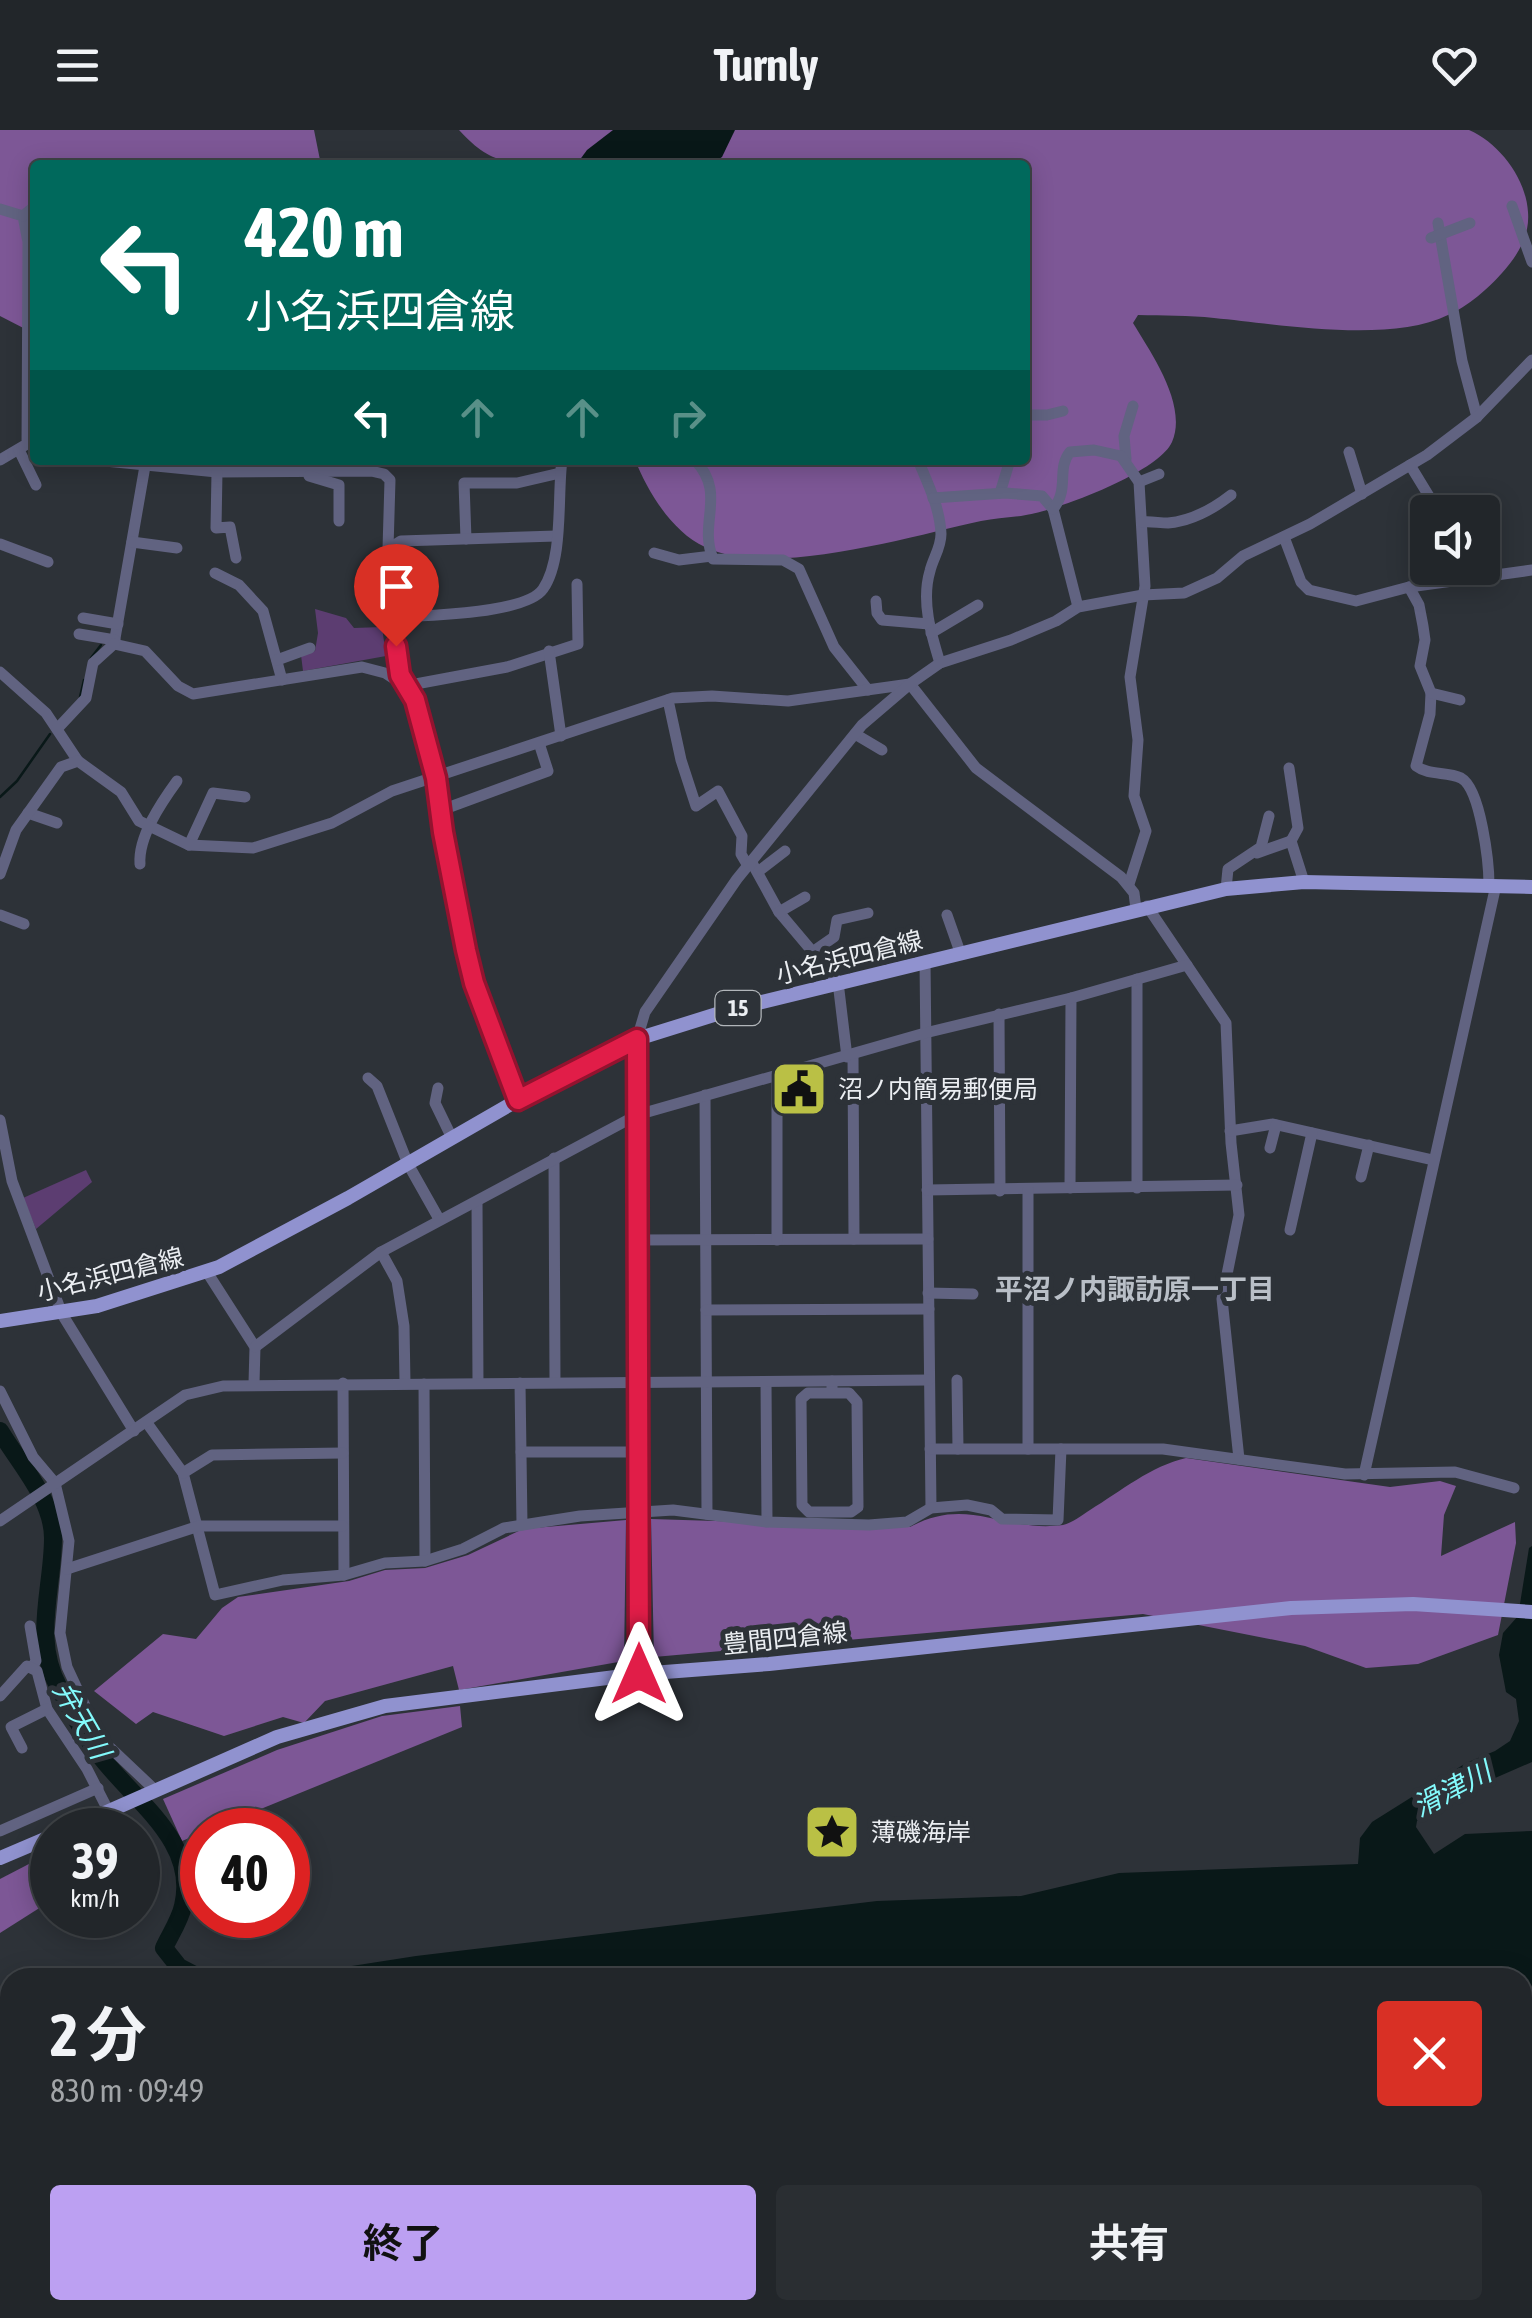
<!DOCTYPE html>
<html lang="ja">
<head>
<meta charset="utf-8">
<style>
  :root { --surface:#22262a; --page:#2a2e32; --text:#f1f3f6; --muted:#a2a5a8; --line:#3f4347; --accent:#bca0f2 }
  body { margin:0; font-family:"Asap Condensed","Noto Sans JP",sans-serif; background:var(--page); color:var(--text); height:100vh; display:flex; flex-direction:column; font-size:38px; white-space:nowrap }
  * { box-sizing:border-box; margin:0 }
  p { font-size:32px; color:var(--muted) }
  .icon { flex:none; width:55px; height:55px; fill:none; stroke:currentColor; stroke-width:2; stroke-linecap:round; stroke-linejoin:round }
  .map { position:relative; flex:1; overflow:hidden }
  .details { position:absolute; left:0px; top:1838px; width:1532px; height:352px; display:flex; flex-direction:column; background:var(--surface); border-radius:30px 30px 0 0; box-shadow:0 5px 25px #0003,0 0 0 2px var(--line) }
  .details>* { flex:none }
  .banner { position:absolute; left:30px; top:30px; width:1000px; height:305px; border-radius:10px; box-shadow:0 5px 25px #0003,0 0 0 2px var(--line); background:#00695c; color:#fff; overflow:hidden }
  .controls { position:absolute; left:1410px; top:365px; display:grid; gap:20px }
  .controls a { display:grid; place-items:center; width:90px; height:90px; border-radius:10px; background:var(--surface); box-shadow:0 5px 25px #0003,0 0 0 2px var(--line); font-size:50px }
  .speed { position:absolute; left:30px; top:1678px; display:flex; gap:20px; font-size:50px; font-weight:700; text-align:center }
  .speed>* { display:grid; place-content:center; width:130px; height:130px; border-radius:50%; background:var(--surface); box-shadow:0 5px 25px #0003,0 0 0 2px var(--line); line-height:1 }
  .speed small { font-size:25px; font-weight:400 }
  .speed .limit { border:15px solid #d22; background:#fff; color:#111 }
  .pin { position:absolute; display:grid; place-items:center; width:85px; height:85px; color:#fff; margin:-102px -42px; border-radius:50% 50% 50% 0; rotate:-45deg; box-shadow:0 0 10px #0007 }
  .pin .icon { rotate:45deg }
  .me { position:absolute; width:110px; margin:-55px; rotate:0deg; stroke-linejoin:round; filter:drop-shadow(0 0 8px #0008) }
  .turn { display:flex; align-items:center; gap:35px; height:210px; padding:0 50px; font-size:45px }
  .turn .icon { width:130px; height:130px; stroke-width:2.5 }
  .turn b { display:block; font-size:70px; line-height:85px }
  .lanes { display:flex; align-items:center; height:95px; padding:0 50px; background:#0003; justify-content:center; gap:50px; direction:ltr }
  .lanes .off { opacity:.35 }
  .round { display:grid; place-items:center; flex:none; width:105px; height:105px; border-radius:10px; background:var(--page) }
  .head { display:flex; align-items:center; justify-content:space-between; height:170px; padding:0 50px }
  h1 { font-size:60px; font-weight:700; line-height:75px }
  .action { display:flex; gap:20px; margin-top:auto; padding:20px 50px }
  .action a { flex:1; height:115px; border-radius:10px; background:var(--accent); color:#111; font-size:40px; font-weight:700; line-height:115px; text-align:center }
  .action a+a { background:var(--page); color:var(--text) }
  header { display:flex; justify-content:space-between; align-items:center; height:130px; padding:0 50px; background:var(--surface); font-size:45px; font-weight:700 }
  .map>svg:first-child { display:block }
  .green { fill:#5c3d71 }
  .forest { fill:#7d5796 }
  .water { fill:#091818 }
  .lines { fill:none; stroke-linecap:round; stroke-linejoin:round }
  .stream { stroke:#091818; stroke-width:2.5 }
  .river { stroke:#091818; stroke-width:18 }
  .minor { stroke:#616381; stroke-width:11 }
  .major { stroke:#9092cf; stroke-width:14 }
  .route-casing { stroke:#92132f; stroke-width:25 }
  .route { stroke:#e11d48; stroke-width:18 }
  .labels { text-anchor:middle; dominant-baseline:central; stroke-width:10; stroke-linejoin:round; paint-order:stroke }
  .shield { fill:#2d3238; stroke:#b2b6ba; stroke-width:2.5 }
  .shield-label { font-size:22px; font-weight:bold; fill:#ebeef2 }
  .street-label { font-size:25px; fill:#ebeef2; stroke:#2d3238 }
  .poi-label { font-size:25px; fill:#ebeef2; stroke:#2d3238; text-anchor:start }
  .neighbourhood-label { font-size:28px; font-weight:bold; fill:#b9bfc7; stroke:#2d3238 }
  .water-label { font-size:28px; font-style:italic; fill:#83fafc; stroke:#2d3238 }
</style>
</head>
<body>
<header><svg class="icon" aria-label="menu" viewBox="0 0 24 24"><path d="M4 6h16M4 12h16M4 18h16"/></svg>Turnly<svg class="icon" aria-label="heart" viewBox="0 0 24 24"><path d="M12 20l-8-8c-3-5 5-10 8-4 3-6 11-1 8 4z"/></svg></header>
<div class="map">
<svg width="1532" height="2188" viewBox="0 0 1532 2188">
  <rect width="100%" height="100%" fill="#2d3238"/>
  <g class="green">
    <path d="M315 479 346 488 354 498 382 497 386 526 303 541 301 525 315 521 318 503Z"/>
    <path d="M86 1040 92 1052 36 1099 23 1068Z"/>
  </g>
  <g class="forest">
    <path d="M0 0H314L321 35H35V204L0 186Z"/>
    <path d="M459 0H1469C1499 13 1526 48 1528 82 1530 107 1517 126 1502 143 1489 158 1467 177 1448 185 1389 214 1278 194 1214 188 1189 185 1163 186 1138 185L1133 193C1151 223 1188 275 1172 312 1159 342 1058 380 1026 385 1011 388 996 388 981 391 911 406 771 449 705 417 672 402 648 362 635 330H1025V35H526C495 31 481 24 459 0Z"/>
    <path d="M1186 1328 1390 1357 1440 1351 1456 1356 1444 1385 1441 1426 1515 1392 1516 1413 1498 1505 1418 1534 1366 1538 1305 1516 1143 1484 654 1527 651 1389 910 1397C969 1365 1002 1403 1063 1395 1072 1393 1082 1385 1090 1380 1121 1361 1151 1336 1186 1328Z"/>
    <path d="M626 1390 624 1531 459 1560 453 1536 325 1571 304 1593 283 1587 224 1606 153 1582 136 1594 94 1561 163 1504 196 1509 222 1478 238 1467 349 1451 385 1440 425 1438 468 1425 523 1399Z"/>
    <path d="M460 1576 462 1597 182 1711 163 1669 277 1620 382 1586Z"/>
    <path d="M52 1722V1770L0 1803V1749Z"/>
  </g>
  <g class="water">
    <path d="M613 0H735L722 27 710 35H576L587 20Z"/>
    <path d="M1532 1416V1632L1433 1675 1417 1691 1416 1697 1434 1724 1465 1704 1532 1701V2188H0V1903L10 1901V2180H1522V1848L281 1847 416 1826 877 1771 1021 1766 1119 1743 1358 1734 1360 1708 1372 1692 1466 1633 1495 1621 1510 1611 1519 1591 1516 1569 1506 1562 1499 1525 1503 1503 1518 1486 1529 1418Z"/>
  </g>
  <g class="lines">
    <g class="stream">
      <path d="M91 528 101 515"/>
      <path d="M80 567 84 550"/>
      <path d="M0 667 17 651 50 604"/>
    </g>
    <path class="river" d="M0 1301C19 1333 53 1369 53 1408 53 1459 32 1509 59 1558 71 1579 83 1604 98 1623 131 1669 199 1710 183 1776 180 1790 170 1805 164 1818L179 1837 200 1848"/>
    <g class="minor">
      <path d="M1512 76 1532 132"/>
      <path d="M0 79 23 86 28 112 27 314 0 330"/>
      <path d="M23 86 35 76"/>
      <path d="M1438 93 1462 231 1477 287"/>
      <path d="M1431 108 1470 93"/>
      <path d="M1025 285H1047L1063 281"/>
      <path d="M19 320 36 355"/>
      <path d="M1349 322 1362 364"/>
      <path d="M1126 329 1124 306 1133 276"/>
      <path d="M95 330 217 342 371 341 384 344 390 350 388 419 399 545 415 570 436 648 456 775 474 853 518 970"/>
      <path d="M695 330C727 364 698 392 713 429L783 430 799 439 834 517 868 560"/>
      <path d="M918 330C928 354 940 378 941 404 941 418 933 428 930 441 921 471 931 504 940 533"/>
      <path d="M1410 335 1435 376"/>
      <path d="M145 336 114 514 145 521 178 556 193 564 362 537 385 543 405 556 507 537 578 514 577 454"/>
      <path d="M217 342 216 398 230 397 236 428"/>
      <path d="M309 346 339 355V391"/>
      <path d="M1139 352 1159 344"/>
      <path d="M1000 363 1010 330"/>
      <path d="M933 368 1005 363 1042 366 1053 379 1078 477"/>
      <path d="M1053 379C1070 359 1056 339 1070 322L1094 320 1121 326 1139 352 1145 456 1130 547 1138 610 1134 666 1146 701 1129 754"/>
      <path d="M1142 392C1151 391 1159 393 1168 393 1191 391 1213 379 1231 365"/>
      <path d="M1284 407 1301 452 1309 460 1356 471 1409 457 1532 440"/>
      <path d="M466 409 464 353H517L560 343"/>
      <path d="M132 412 177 418"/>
      <path d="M0 414 48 432"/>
      <path d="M388 419 401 411 556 406"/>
      <path d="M654 423 679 430 712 426"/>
      <path d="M215 443 239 455 263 481 282 550"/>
      <path d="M1409 457 1419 475 1423 496 1425 510 1420 536 1431 563 1430 584 1416 636C1429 646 1447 641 1461 648 1481 659 1489 734 1489 755"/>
      <path d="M876 471 877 483 882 490 929 494"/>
      <path d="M394 487C423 486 526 484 543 459 564 429 557 366 562 330"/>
      <path d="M83 488 118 494"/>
      <path d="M931 503 978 475"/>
      <path d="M79 504 115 510"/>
      <path d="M549 521 561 606"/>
      <path d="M277 530 310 518"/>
      <path d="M0 542 46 583 78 631"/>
      <path d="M1431 563 1460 570"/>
      <path d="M668 570 681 630 696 676 718 661 742 706 741 724 748 736"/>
      <path d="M57 599 86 568 93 533 114 514"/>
      <path d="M855 604 882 620"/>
      <path d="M1289 638 1298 698 1291 711 1304 752"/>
      <path d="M439 681 548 641 539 613"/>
      <path d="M28 683 57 693"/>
      <path d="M189 715 213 663 245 667"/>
      <path d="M1257 723 1291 711"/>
      <path d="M751 731 779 782 838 852 847 927"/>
      <path d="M140 734C138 707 161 673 177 651"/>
      <path d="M759 741 785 721"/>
      <path d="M0 744 16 700 61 637 78 631 121 662 139 691 189 715 253 718 332 693 392 661 673 568 712 566 788 571 910 554 976 638 1121 747 1134 763 1136 779"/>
      <path d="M1226 759 1228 739 1261 717 1269 686"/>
      <path d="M1147 776 1226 893 1231 1013 1239 1085 1222 1169 1239 1329"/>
      <path d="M779 782 805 767"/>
      <path d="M0 785 24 794"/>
      <path d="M947 785 960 822"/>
      <path d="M811 823 834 807 837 790 868 783"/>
      <path d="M925 831 931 1378"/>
      <path d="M1137 849V1058"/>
      <path d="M999 884 1000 1061"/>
      <path d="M853 925 854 1109"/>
      <path d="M368 948 377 956 408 1034 439 1089"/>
      <path d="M438 958 435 973 452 1008"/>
      <path d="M705 965 707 1384"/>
      <path d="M0 990 12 1051 62 1184 134 1301"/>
      <path d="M1230 1001 1273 994 1433 1030"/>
      <path d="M1270 1018 1276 995"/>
      <path d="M554 1028 555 1252"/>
      <path d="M1361 1047 1369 1015"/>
      <path d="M1070 1058 1071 868"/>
      <path d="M927 1060 1237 1055"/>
      <path d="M1028 1060V1319"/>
      <path d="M477 1072 478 1253"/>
      <path d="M1290 1100 1312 1003"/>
      <path d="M637 1110 928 1109"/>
      <path d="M777 1110V947"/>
      <path d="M381 1122 397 1151 404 1196 405 1253"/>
      <path d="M207 1142 255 1217 254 1253"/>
      <path d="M928 1163 973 1164"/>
      <path d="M706 1180 929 1179"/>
      <path d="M255 1217 381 1122 637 985 925 903 1071 868 1187 835"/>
      <path d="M957 1250 958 1319"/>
      <path d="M766 1252 767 1392"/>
      <path d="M343 1253 344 1445"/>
      <path d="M520 1253 522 1395"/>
      <path d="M424 1254 425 1431"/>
      <path d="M0 1261 33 1327 55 1353 69 1411 60 1503 67 1537 100 1608 156 1661"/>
      <path d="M832 1263H849L857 1272 858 1377 851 1382H809L802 1375 801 1269 808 1263H832V1251"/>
      <path d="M147 1293 183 1343 215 1465 283 1450 344 1445 385 1433 425 1431 463 1419 504 1398 580 1386 673 1380 767 1392 869 1395 907 1392 931 1378 967 1375 991 1380 1002 1389 1058 1390 1061 1319"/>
      <path d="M930 1319H1163L1345 1344 1455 1342 1514 1358"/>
      <path d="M521 1322H638"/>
      <path d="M183 1343 212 1325 343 1323"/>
      <path d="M1364 1345 1496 755"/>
      <path d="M0 1391 185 1265 223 1256 929 1250"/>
      <path d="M67 1439 199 1396H343"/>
      <path d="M30 1496 36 1531 32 1537"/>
      <path d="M639 1544 637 909 645 882 737 749 862 595 910 554 940 533 1011 510 1056 491 1078 477 1143 465 1184 463 1217 448 1243 426 1310 394 1427 325 1477 287 1532 230"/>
      <path d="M0 1566 27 1536 37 1541 47 1579 87 1639 109 1682"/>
      <path d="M22 1618 11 1597 47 1579"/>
      <path d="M0 1701 98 1658"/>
    </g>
    <g class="major">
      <path d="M0 1191 97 1176 219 1137 348 1068 518 970 637 909 733 879 1226 759 1304 752 1532 757"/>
      <path d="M66 1700 277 1607 385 1576 639 1544 769 1534 1291 1478 1413 1474 1532 1482"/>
      <path d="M0 1728 52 1706"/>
    </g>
  </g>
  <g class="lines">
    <g class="route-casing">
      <path id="route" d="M396 516 400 545 415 570 436 648 443 702 466 820 474 853 518 970 637 909 639 1544"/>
    </g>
    <use href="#route" class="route"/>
  </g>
  <defs>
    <g id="civic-square" transform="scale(2.875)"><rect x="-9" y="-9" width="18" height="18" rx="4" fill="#bac045" stroke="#2d3238"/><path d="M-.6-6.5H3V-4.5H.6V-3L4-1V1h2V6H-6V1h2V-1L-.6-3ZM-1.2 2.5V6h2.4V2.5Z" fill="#111"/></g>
    <g id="sight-square" transform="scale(2.875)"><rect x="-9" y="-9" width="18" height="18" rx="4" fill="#bac045" stroke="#2d3238"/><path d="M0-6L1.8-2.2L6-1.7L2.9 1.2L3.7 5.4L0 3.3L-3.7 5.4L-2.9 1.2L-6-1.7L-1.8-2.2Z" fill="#111"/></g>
  </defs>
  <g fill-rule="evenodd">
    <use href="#civic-square" x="799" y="959"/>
    <use href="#sight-square" x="832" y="1702"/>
  </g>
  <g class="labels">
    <rect class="shield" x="715.5" y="861" width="45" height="34" rx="8"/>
    <g class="shield-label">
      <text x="738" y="878">15</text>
    </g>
    <g class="street-label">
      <text transform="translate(849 827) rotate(-14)">小名浜四倉線</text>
      <text transform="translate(110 1144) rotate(-14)">小名浜四倉線</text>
      <text transform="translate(785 1508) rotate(-6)">豊間四倉線</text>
    </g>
    <g class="poi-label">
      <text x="838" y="959">沼ノ内簡易郵便局</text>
      <text x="871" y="1702">薄磯海岸</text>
    </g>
    <g class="neighbourhood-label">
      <text x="1135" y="1159">平沼ノ内諏訪原一丁目</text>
    </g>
    <g class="water-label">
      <text transform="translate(82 1590) rotate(60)">弁天川</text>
      <text transform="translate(1452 1659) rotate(-28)">滑津川</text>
    </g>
  </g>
</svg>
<div class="controls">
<a><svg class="icon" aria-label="sound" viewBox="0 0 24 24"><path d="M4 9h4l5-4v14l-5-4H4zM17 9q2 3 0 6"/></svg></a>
</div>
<div class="speed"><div>39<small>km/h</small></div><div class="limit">40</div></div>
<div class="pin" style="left:396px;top:516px;background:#d93025"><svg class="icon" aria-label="arrive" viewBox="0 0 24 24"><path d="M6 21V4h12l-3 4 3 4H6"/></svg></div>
<svg class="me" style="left:639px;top:1544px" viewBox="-20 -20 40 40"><path d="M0-17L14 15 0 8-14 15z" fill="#e11d48" stroke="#fff" stroke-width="4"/></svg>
<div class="banner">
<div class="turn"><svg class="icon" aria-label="left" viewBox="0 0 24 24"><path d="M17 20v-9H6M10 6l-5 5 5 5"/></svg><div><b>420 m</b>小名浜四倉線</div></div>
<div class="lanes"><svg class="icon" aria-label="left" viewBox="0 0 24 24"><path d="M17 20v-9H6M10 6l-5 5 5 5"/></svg><svg class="icon off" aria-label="ahead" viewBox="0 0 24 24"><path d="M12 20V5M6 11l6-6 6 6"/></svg><svg class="icon off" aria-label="ahead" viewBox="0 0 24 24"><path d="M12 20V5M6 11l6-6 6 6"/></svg><svg class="icon off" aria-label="right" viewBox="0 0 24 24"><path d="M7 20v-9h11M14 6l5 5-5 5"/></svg></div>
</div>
<section class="details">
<div class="head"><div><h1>2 分</h1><p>830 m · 09:49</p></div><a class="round" style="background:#d93025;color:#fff"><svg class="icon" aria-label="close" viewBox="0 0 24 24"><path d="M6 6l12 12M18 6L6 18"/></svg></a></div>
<div class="action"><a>終了</a><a>共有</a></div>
</section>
</div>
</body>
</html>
